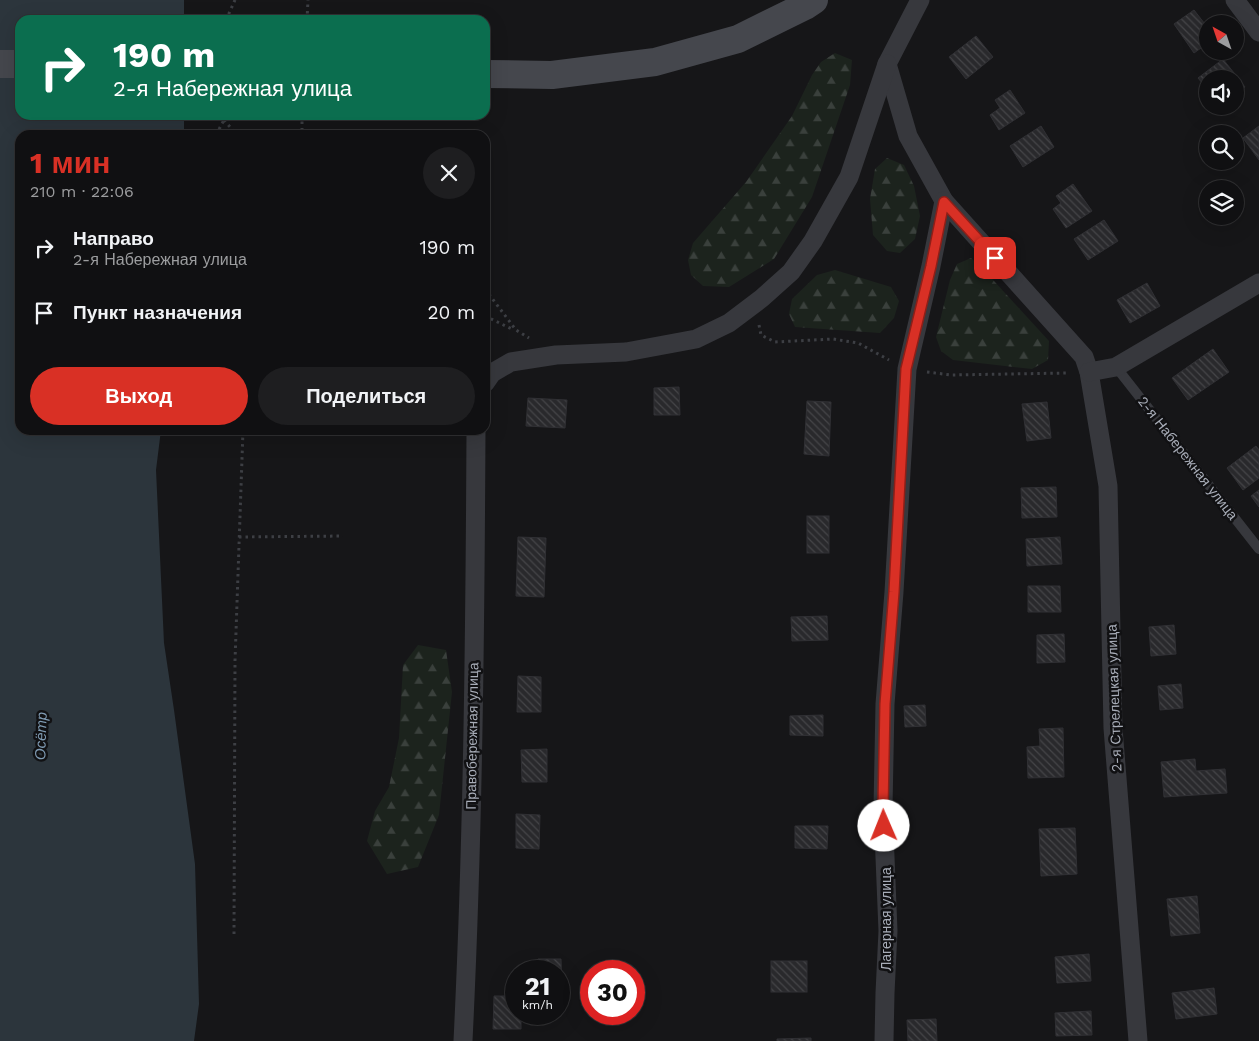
<!DOCTYPE html>
<html lang="ru">
<head>
<meta charset="utf-8">
<style>
  :root { --surface:#101012; --page:#1e1e20; --text:#f1f3f6; --muted:#9c9d9f; --line:#303032; --accent:#d93025 }
  body { margin:0; font-family:"Work Sans",sans-serif; background:var(--page); color:var(--text); height:100vh; display:flex; flex-direction:column; font-size:19px; white-space:nowrap }
  * { box-sizing:border-box; margin:0 }
  p { font-size:16px; color:var(--muted) }
  .icon { flex:none; width:28px; height:28px; fill:none; stroke:currentColor; stroke-width:2; stroke-linecap:round; stroke-linejoin:round }
  .map { position:relative; flex:1; overflow:hidden }
  .side { position:absolute; left:15px; top:130px; width:475px; height:305px; display:flex; flex-direction:column; background:var(--surface); border-radius:15px; box-shadow:0 5px 20px #0002,0 0 0 1px var(--line) }
  .side>* { flex:none }
  .guide { position:absolute; left:15px; top:15px; width:475px; height:105px; border-radius:15px; box-shadow:0 5px 20px #0002,0 0 0 1px var(--line); background:#0b6e4f; color:#fff; overflow:hidden }
  .needle { width:32px; rotate:320deg }
  .buttons { position:absolute; left:1199px; top:15px; display:grid; gap:10px }
  .buttons a { display:grid; place-items:center; width:45px; height:45px; border-radius:50%; background:var(--surface); box-shadow:0 5px 20px #0002,0 0 0 1px var(--line); font-size:25px }
  .speed { position:absolute; left:505px; top:960px; display:flex; gap:10px; font-size:25px; font-weight:700; text-align:center }
  .speed>* { display:grid; place-content:center; width:65px; height:65px; border-radius:50%; background:var(--surface); box-shadow:0 5px 20px #0002,0 0 0 1px var(--line); line-height:1 }
  .speed small { font-size:12px; font-weight:400 }
  .speed .limit { border:8px solid #d22; background:#fff; color:#111 }
  .pin { position:absolute; display:grid; place-items:center; width:42px; height:42px; color:#fff; margin:-21px; border-radius:10px; box-shadow:0 2px 8px #0006 }
  .me { position:absolute; width:55px; margin:-28px; rotate:359deg; stroke-linejoin:round; filter:drop-shadow(0 0 4px #0008) }
  .turn { display:flex; align-items:center; gap:18px; height:105px; padding:0 15px; font-size:22px }
  .turn .icon { width:65px; height:65px; stroke-width:2.5 }
  .turn b { display:block; font-size:35px; line-height:42px }
  .round { display:grid; place-items:center; flex:none; width:52px; height:52px; border-radius:26px; background:var(--page) }
  .head { display:flex; align-items:center; justify-content:space-between; height:85px; padding:0 15px }
  h1 { font-size:30px; font-weight:700; line-height:38px; color:var(--accent) }
  .action { display:flex; gap:10px; margin-top:auto; padding:10px 15px }
  .action a { flex:1; height:58px; border-radius:30px; background:var(--accent); color:#fff; font-size:20px; font-weight:700; line-height:58px; text-align:center }
  .action a+a { background:var(--page); color:var(--text) }
  ul { padding:0; list-style:none }
  li { display:flex; align-items:center; gap:15px; height:65px; padding:0 15px }
  li div { flex:1 }
  li b { display:block; font-size:19px }
  li em { font-style:normal }
  .map>svg:first-child { display:block }
  .forest { fill:url(#forest-firs) }
  .water { fill:#2c353c }
  .building { fill:url(#building-back-hatch); stroke:#303034 }
  .lines { fill:none; stroke-linecap:round; stroke-linejoin:round }
  .path { stroke:#3d3f44; stroke-width:3; stroke-dasharray:2.5 4; stroke-linecap:butt }
  .service { stroke:#37383d; stroke-width:10 }
  .minor { stroke:#37383d; stroke-width:19 }
  .secondary { stroke:#45474d; stroke-width:28 }
  .route-casing { stroke:#8d1f18; stroke-width:12 }
  .route { stroke:#d93025; stroke-width:9 }
  .labels { text-anchor:middle; dominant-baseline:central; stroke-width:5; stroke-linejoin:round; paint-order:stroke }
  .street-label { font-size:14px; fill:#a8adb8; stroke:#111113 }
  .water-label { font-size:15px; font-style:italic; fill:#7f9bb3; stroke:#111113 }
</style>
</head>
<body>
<div class="map">
<svg width="1259" height="1041" viewBox="0 0 1259 1041">
  <defs>
    <pattern id="forest-firs" width="22" height="20" patternUnits="userSpaceOnUse" patternTransform="scale(1.25)"><rect width="22" height="20" fill="#1c231d"/><path d="M5 1l3.5 6h-7zM16 11l3.5 6h-7z" fill="#3a403c"/></pattern>
    <pattern id="building-back-hatch" width="6" height="6" patternUnits="userSpaceOnUse" patternTransform="scale(1.25)"><rect width="6" height="6" fill="#29292c"/><path d="M-1 5l2 2M0 0l6 6M5-1l2 2" fill="none" stroke="#454548"/></pattern>
  </defs>
  <rect width="100%" height="100%" fill="#161618"/>
  <g class="forest">
    <path d="M835 53 852 60 850 85 812 197 774 259 729 287 703 286 691 275 688 260 693 243 746 182 792 116 812 75 821 62Z"/>
    <path d="M887 158 904 165 914 186 920 216 915 239 900 253 887 251 873 235 870 199 875 169Z"/>
    <path d="M971 258 984 270 1049 341 1048 360 1032 369 953 360 941 351 936 337 950 280 957 264Z"/>
    <path d="M835 270 891 287 899 301 894 318 880 333 795 327 789 314 792 299 817 275Z"/>
    <path d="M418 645 446 650 452 692 439 815 418 867 387 874 367 841 375 811 389 787 399 738 403 665Z"/>
  </g>
  <path class="water" d="M0 0H184V20H20V115H184V135H20V430H161L156 470 164 643 174 710 195 864 199 1004 194 1041H0Z"/>
  <g class="building">
    <path d="M1194 10 1208 28V43L1194 53 1174 24Z"/>
    <path d="M976 36 993 57 966 79 949 57Z"/>
    <path d="M1223 59 1245 87 1235 94V79H1208V90L1198 78Z"/>
    <path d="M1010 90 1025 113 999 130 990 115 1000 108 995 100Z"/>
    <path d="M1041 126 1054 147 1023 167 1010 146Z"/>
    <path d="M1259 126V160L1243 138Z"/>
    <path d="M1073 184 1092 211 1066 228 1053 209 1061 203 1056 196Z"/>
    <path d="M1104 220 1118 241 1088 260 1074 239Z"/>
    <path d="M1147 283 1160 306 1130 323 1117 300Z"/>
    <path d="M1213 349 1229 372 1188 400 1172 378Z"/>
    <path d="M679 387 680 415H654V388Z"/>
    <path d="M528 398 567 400 565 428 526 426Z"/>
    <path d="M807 401 831 402 829 456 804 454Z"/>
    <path d="M1047 402 1051 438 1027 441 1022 404Z"/>
    <path d="M1256 446 1259 450V478L1243 490 1227 468Z"/>
    <path d="M1056 487 1057 517 1022 518 1021 488Z"/>
    <path d="M1259 490V507L1251 496Z"/>
    <rect x="807" y="516" width="22" height="37"/>
    <path d="M518 537 546 538 544 597 516 596Z"/>
    <path d="M1060 537 1062 564 1027 566 1026 539Z"/>
    <path d="M1028 586H1060L1061 612H1028Z"/>
    <path d="M827 616 828 640 792 641 791 617Z"/>
    <path d="M1174 625 1176 654 1151 656 1149 627Z"/>
    <path d="M1064 634 1065 662 1037 663V635Z"/>
    <path d="M518 676 541 677V712H517Z"/>
    <path d="M1181 684 1183 708 1160 710 1158 686Z"/>
    <path d="M925 705 926 726 905 727 904 706Z"/>
    <path d="M823 715V736L790 735V716Z"/>
    <path d="M1063 728 1064 777 1028 778 1027 747 1040 746 1039 729Z"/>
    <path d="M547 749V782H522L521 750Z"/>
    <path d="M1195 759 1196 771 1225 769 1227 793 1164 797 1161 762Z"/>
    <path d="M516 814 540 815 539 849 516 848Z"/>
    <path d="M795 826H828L827 849 795 848Z"/>
    <path d="M1075 828 1077 874 1041 876 1039 829Z"/>
    <path d="M1197 896 1200 933 1171 936 1167 899Z"/>
    <path d="M1089 954 1091 981 1057 983 1055 957Z"/>
    <path d="M538 959H561L562 995H559V971H539Z"/>
    <rect x="771" y="961" width="36" height="31"/>
    <path d="M1214 988 1217 1014 1176 1019 1172 993Z"/>
    <path d="M494 996H516V1014H521V1029H493Z"/>
    <path d="M1091 1011 1092 1035 1056 1036 1055 1013Z"/>
    <path d="M936 1019 937 1041H908L907 1020Z"/>
    <path d="M811 1038V1041H777V1039Z"/>
  </g>
  <g class="lines">
    <g class="path">
      <path d="M226 20 235 0"/>
      <path d="M307 20 308 0"/>
      <path d="M302 115V135"/>
      <path d="M224 120 237 135"/>
      <path d="M216 135 224 120V115"/>
      <path d="M485 289 516 330 529 338"/>
      <path d="M485 316 514 330"/>
      <path d="M759 325 761 335 775 342 833 339 858 343 889 360"/>
      <path d="M927 372 951 375 1068 373"/>
      <path d="M239 537 343 536"/>
      <path d="M234 934 235 661 243 430"/>
    </g>
    <path class="service" d="M1116 367 1259 549"/>
    <g class="minor">
      <path d="M920 0 887 64 908 136 944 201 1084 357 1089 372 1108 486 1113 728 1138 1041"/>
      <path d="M1235 0 1259 32"/>
      <path d="M1089 372 1116 367 1259 283"/>
      <path d="M485 383 492 373 511 362 556 355 626 352 696 339 729 323 762 298 791 272 813 241 849 177 887 64"/>
      <path d="M463 1041C473 837 475 634 476 430"/>
      <path d="M884 1041 885 993 888 931 883 808 885 704 894 592 907 369 931 266 944 201"/>
    </g>
    <g class="secondary">
      <path d="M0 64H20"/>
      <path d="M485 74 552 75 655 62 738 39 805 6 814 0"/>
    </g>
  </g>
  <g class="lines">
    <g class="route-casing">
      <path id="route" d="M884 826 883 808 885 704 894 592 906 369 931 266 944 202 995 258"/>
    </g>
    <use href="#route" class="route"/>
  </g>
  <g class="labels">
    <g class="street-label">
      <text transform="translate(1188 458) rotate(52)">2-я Набережная улица</text>
      <text transform="translate(1114 698) rotate(-92)">2-я Стрелецкая улица</text>
      <text transform="translate(472 736) rotate(-89)">Правобережная улица</text>
      <text transform="translate(886 919) rotate(-90)">Лагерная улица</text>
    </g>
    <g class="water-label">
      <text transform="translate(41 736) rotate(-88)">Осётр</text>
    </g>
  </g>
</svg>
<div class="buttons">
<a><svg class="needle" viewBox="-14 -14 28 28"><path d="M0-13l5 13h-10z" fill="#e53935"/><path d="M0 13l5-13h-10z" fill="#9c9d9f"/></svg></a>
<a><svg class="icon" aria-label="sound" viewBox="0 0 24 24"><path d="M4 9h4l5-4v14l-5-4H4zM17 9q2 3 0 6"/></svg></a>
<a><svg class="icon" aria-label="search" viewBox="0 0 24 24"><circle cx="10" cy="10" r="6"/><path d="M15 15l6 6"/></svg></a>
<a><svg class="icon" aria-label="layers" viewBox="0 0 24 24"><path d="M12 4l9 5-9 5-9-5zM3 14l9 5 9-5"/></svg></a>
</div>
<div class="speed"><div>21<small>km/h</small></div><div class="limit">30</div></div>
<div class="pin" style="left:995px;top:258px;background:#d93025"><svg class="icon" aria-label="arrive" viewBox="0 0 24 24"><path d="M6 21V4h12l-3 4 3 4H6"/></svg></div>
<svg class="me" style="left:884px;top:826px" viewBox="-20 -20 40 40"><circle r="19" fill="#fff"/><path d="M0-13L10 11 0 6-10 11z" fill="#d93025"/></svg>
<div class="guide">
<div class="turn"><svg class="icon" aria-label="right" viewBox="0 0 24 24"><path d="M7 20v-9h11M14 6l5 5-5 5"/></svg><div><b>190 m</b>2-я Набережная улица</div></div>
</div>
<section class="side">
<div class="head"><div><h1>1 мин</h1><p>210 m · 22:06</p></div><a class="round"><svg class="icon" aria-label="close" viewBox="0 0 24 24"><path d="M6 6l12 12M18 6L6 18"/></svg></a></div>
<ul>
<li><svg class="icon" aria-label="right" viewBox="0 0 24 24"><path d="M7 20v-9h11M14 6l5 5-5 5"/></svg><div><b>Направо</b><p>2-я Набережная улица</p></div><em>190 m</em></li>
<li><svg class="icon" aria-label="arrive" viewBox="0 0 24 24"><path d="M6 21V4h12l-3 4 3 4H6"/></svg><div><b>Пункт назначения</b></div><em>20 m</em></li>
</ul>
<div class="action"><a>Выход</a><a>Поделиться</a></div>
</section>
</div>
</body>
</html>
